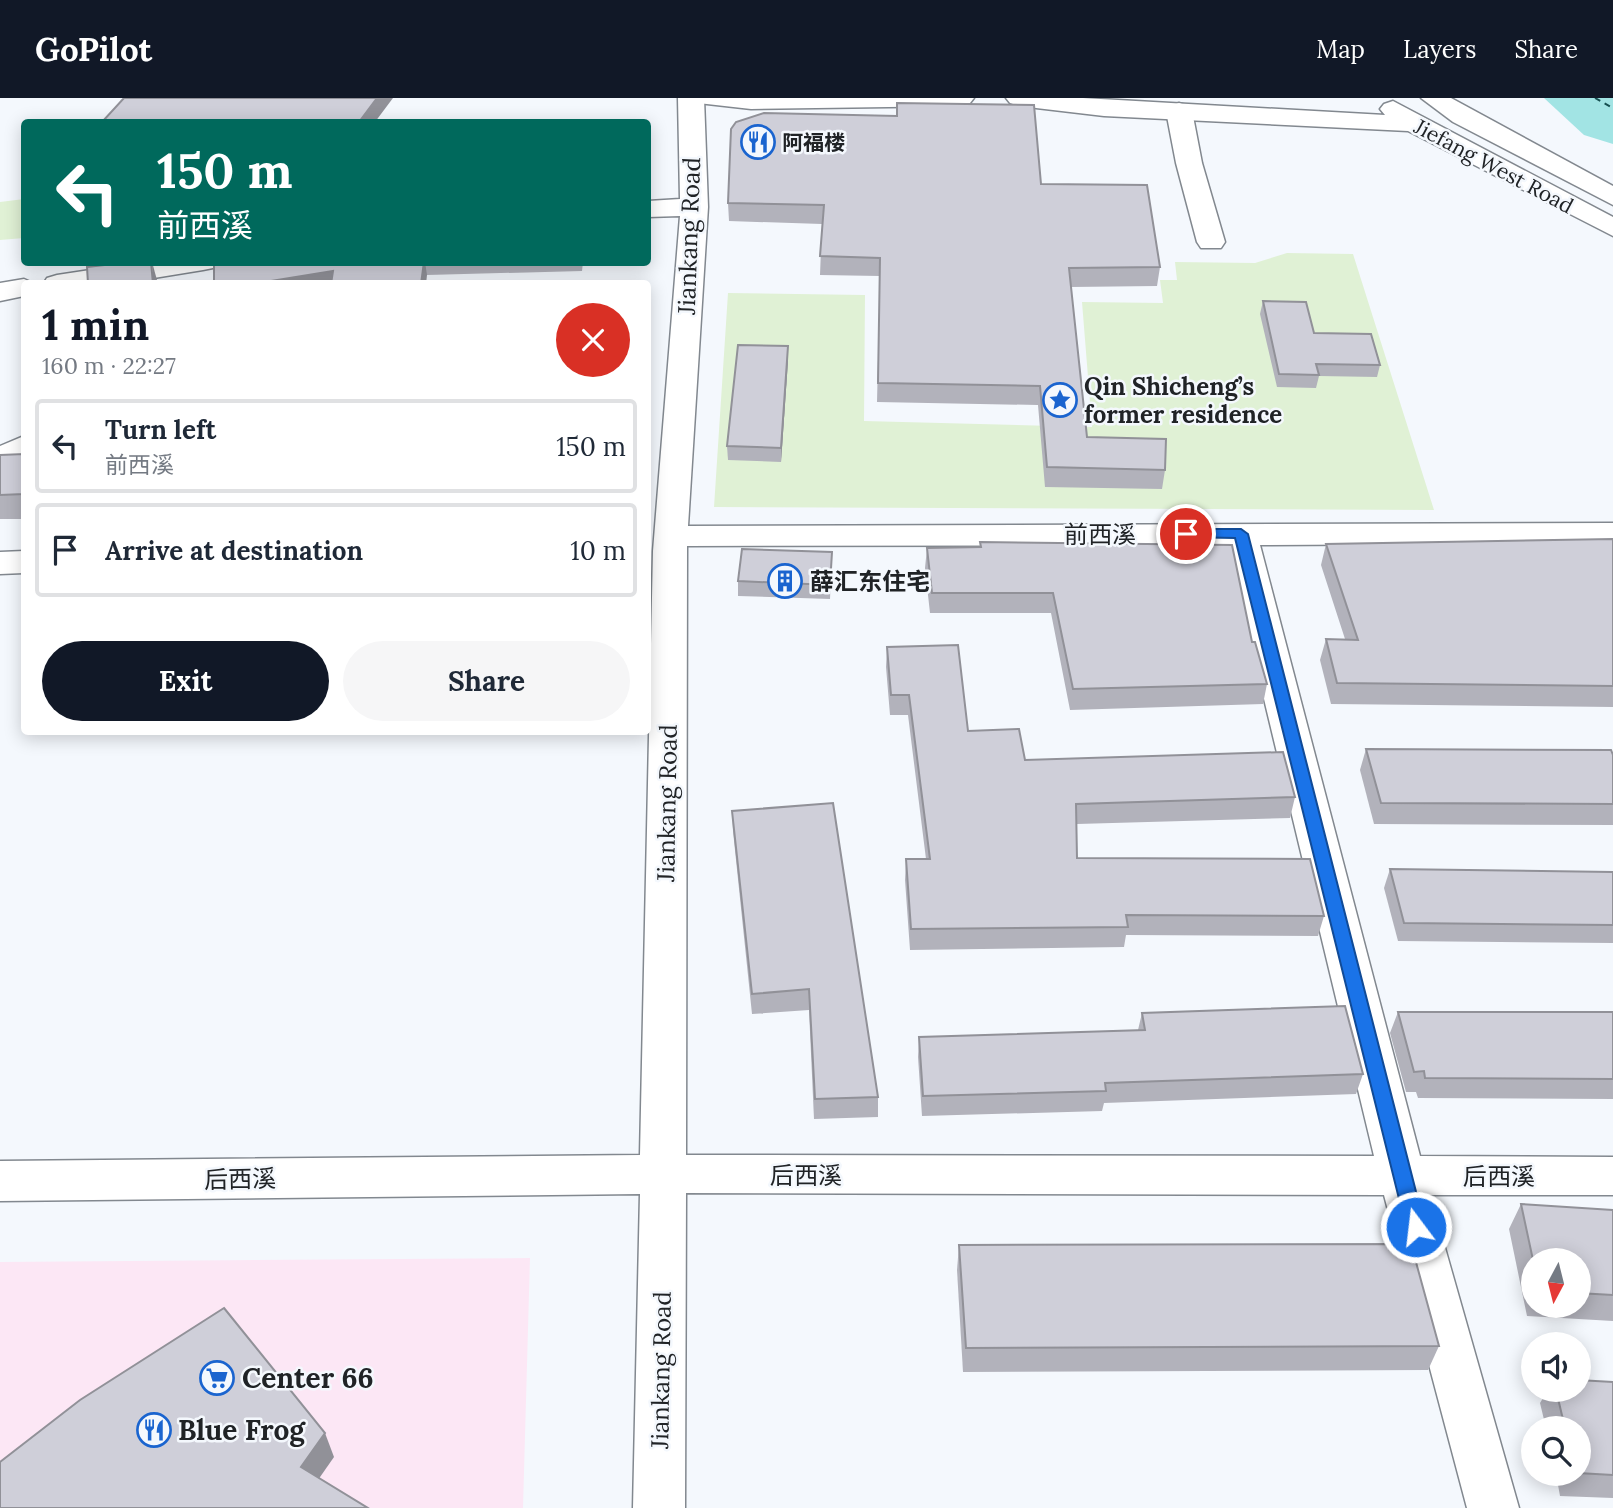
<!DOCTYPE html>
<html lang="en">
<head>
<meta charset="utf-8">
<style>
  :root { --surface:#fff; --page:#f6f6f7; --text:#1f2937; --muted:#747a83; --line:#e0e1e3; --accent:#111827 }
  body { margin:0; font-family:Lora,"Noto Sans SC",serif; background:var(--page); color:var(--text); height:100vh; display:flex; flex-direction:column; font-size:26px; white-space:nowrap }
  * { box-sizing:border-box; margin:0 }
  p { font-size:23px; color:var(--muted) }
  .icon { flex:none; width:38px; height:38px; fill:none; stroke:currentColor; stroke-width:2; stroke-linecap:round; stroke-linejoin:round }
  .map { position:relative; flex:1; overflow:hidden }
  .side { position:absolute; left:21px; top:182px; width:630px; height:455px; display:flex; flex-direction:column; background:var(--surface); border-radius:7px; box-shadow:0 4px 18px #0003 }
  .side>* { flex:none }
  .top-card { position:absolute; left:21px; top:21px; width:630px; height:147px; border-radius:7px; box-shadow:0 4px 18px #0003; background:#00695c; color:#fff; overflow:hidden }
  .needle { width:46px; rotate:187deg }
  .buttons { position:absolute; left:1521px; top:1150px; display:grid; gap:14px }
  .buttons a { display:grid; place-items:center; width:70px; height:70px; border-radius:50%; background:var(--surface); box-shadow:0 4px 18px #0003; font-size:35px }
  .pin { position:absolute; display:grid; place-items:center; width:60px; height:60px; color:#fff; margin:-30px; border:4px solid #fff; border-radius:50%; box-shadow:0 2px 7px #0007 }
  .me { position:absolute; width:77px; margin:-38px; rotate:345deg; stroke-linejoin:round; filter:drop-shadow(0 0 5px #0008) }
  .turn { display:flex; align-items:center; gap:24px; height:147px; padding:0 21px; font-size:32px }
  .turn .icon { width:91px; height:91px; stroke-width:2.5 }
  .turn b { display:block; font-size:49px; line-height:60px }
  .round { display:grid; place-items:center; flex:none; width:74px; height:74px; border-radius:37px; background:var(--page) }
  .head { display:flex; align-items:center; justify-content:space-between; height:119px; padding:0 21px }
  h1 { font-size:42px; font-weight:800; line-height:52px; color:var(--accent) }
  .cta { display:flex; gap:14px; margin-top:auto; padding:14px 21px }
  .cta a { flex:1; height:80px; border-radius:42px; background:var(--accent); color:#fff; font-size:28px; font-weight:800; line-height:80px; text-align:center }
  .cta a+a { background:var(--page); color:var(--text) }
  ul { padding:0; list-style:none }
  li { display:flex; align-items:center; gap:21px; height:94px; margin:0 14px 10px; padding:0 7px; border:4px solid var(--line); border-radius:7px }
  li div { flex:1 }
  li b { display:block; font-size:26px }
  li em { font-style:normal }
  header { display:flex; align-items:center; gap:42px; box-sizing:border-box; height:98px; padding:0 35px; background:var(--accent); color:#fff }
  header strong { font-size:33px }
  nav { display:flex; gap:38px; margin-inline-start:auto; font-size:24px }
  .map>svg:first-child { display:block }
  .commercial { fill:#fce7f5 }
  .green { fill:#e0f1d5 }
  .water { fill:#a2e4e4 }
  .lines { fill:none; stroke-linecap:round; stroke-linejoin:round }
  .ferry { stroke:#154f50; stroke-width:2; stroke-dasharray:6 5; stroke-linecap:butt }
  .minor-casing { stroke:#82888f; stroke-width:3 }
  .major-casing { stroke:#82888f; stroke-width:3 }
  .minor { fill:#fff; fill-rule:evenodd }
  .major { fill:#fff; fill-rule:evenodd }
  .wall { fill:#b2b2bb; fill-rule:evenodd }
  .shaded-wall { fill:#919198 }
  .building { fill:#cfcfd9; stroke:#919198; stroke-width:2 }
  .route { fill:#1a73e8; stroke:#114b97; stroke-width:2 }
  .labels { text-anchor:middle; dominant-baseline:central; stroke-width:5; stroke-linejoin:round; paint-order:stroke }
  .far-poi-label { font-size:21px; font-weight:bold; fill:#202326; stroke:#f4f8fd; text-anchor:start }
  .far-street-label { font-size:21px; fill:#202326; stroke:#f4f8fd }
  .street-label { font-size:24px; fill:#202326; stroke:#f4f8fd }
  .poi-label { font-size:24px; font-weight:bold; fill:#202326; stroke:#f4f8fd; text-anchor:start }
  .near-poi-label { font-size:28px; font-weight:bold; fill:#202326; stroke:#f4f8fd; text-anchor:start }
</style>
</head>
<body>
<header>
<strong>GoPilot</strong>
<nav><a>Map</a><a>Layers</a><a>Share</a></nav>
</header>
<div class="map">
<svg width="1613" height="1410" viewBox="0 0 1613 1410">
  <rect width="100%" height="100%" fill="#f4f8fd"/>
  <path class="commercial" d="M530 1160 523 1410H0V1164Z"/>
  <g class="green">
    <path d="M24 101V140L0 142V104Z"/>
    <path d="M1287 155 1353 156 1434 412 714 409 728 195 865 197 864 323 1092 329 1082 204 1163 205 1160 182H1177L1175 164 1255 165Z"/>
  </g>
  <path class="water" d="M1544 0H1613V46L1584 37Z"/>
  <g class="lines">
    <path class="ferry" d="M1595 0 1613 10"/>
    <g class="minor-casing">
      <g id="minor">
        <path d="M678 0H704L708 109 688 428 1613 425V445L1260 447 1420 1058 1613 1059V1097H1430L1519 1410H1467L1384 1097 686 1095 685 1410H633L640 1096 0 1103V1063L640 1057 653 453 680 118 648 119V103L680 101ZM1227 447 1374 1058 686 1057 687 448Z"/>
        <path d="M1179 5 1188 8 1192 13 1202 65 1225 144 1221 150H1201L1197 144 1176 65 1166 13 1170 8Z"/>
        <path d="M143 164H217L213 170 203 172 117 186H43L47 180 57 177Z"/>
        <path d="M24 181 35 186H24V198L0 203V185Z"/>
        <path d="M24 338V360L0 370V348Z"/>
        <path d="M24 453V475L0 476V454Z"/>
      </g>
    </g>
    <g class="major-casing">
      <g id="major">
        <path d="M694 0H974L970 5 961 8 751 11 698 5Z"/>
        <path d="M1006 0H1083L1385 17 1380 11 1384 6 1393 3 1613 119V138L1408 33 1104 18 1019 8 1010 5Z"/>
        <path d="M1421 0H1451L1613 88V107L1453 24Z"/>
      </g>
    </g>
    <use href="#minor" class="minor"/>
    <use href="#major" class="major"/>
  </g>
  <g class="wall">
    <path d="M1041 86 1160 169 1157 188 1071 189 1087 339 1165 372 1162 391 1045 389 1038 307 877 304 880 178 820 177 822 126 729 123 728 105Z"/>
    <path d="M214 164H583L582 173 427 177Z"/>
    <path d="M1263 203 1314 235 1380 267 1377 279 1319 278 1316 290 1277 289 1260 216Z"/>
    <path d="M788 248V262L781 364 728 362 727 348Z"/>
    <path d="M24 356V421H0V357Z"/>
    <path d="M1613 441V609L1331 606 1320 562 1326 541H1345L1321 467 1326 446Z"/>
    <path d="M980 444 1252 544 1267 586 1263 606 1070 612 1051 515H930L925 470 927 450 980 449Z"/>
    <path d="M832 454 830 501 738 498V483Z"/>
    <path d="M887 549 968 633 1025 662 1295 699 1290 720 1077 726V760L1324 818 1318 838 1126 837 1124 849 910 852 905 782 906 761H926L908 617H890L886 569Z"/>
    <path d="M1366 651 1613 657V727L1374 726 1360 672Z"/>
    <path d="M732 713 878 999V1019L814 1021 809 912 752 916 733 733Z"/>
    <path d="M1390 771 1613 774V845L1398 843 1384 790Z"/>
    <path d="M1398 914H1613V1001L1418 1000 1416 994H1406L1390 935Z"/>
    <path d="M1142 915 1363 976 1356 996 1104 1005 1102 1013 922 1018 918 959 919 939 1138 932Z"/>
    <path d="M1521 1106 1613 1112V1223L1527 1218 1509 1131ZM1533 1162H1578V1208H1533Z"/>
    <path d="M959 1147 1439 1248 1428 1272 963 1274 957 1172Z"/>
    <path d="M1613 1284V1400L1560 1398 1556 1376H1578V1330H1546L1540 1305 1548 1292H1578Z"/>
  </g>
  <g class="shaded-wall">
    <path d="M377 0H393L375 24H359Z"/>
    <path d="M90 164H129L91 169Z"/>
    <path d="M152 164 157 182V186H153Z"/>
    <path d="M424 164H425L427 177 426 186H421Z"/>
    <path d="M333 173 336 186H253Z"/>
    <path d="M788 248V262L781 364V350Z"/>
    <path d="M325 1335 334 1359 311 1392 301 1369Z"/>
  </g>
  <g class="building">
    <path d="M124 0H377L359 24H102Z"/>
    <path d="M897 5 1034 7 1041 86 1147 87 1160 169 1069 170 1087 339 1166 341 1165 372 1047 369 1040 288 878 285 880 160 820 158 824 107 728 105 731 31 736 24 764 15 897 18Z"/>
    <path d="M131 164H151L153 186H88L87 169Z"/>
    <path d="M214 164H424L421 186H331L333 173 253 186H214Z"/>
    <path d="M1263 203 1306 204 1314 235 1371 236 1380 267 1316 266 1319 277 1279 276Z"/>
    <path d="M738 247 788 248 781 350 727 348Z"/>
    <path d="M24 356V396L0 397V357Z"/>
    <path d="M1613 441V588L1337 585 1326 541 1358 542 1326 446Z"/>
    <path d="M980 444 1232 447 1252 544H1255L1267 586 1073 591 1053 495H932L927 450 981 449Z"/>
    <path d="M742 451 832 454 830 487 738 483Z"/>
    <path d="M958 547 968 633 1019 631 1025 662 1283 654 1295 699 1076 706 1077 760 1310 761 1324 818 1126 817 1128 829 911 831 906 761H930L909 597H891L887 549Z"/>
    <path d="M1366 651 1611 652 1613 657V706L1381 705Z"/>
    <path d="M833 705 878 999 815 1001 809 891 752 896 732 713Z"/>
    <path d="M1390 771 1613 774V827L1404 825Z"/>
    <path d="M1345 908 1363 976 1105 985 1106 993 923 998 919 939 1145 932 1142 915Z"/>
    <path d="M1398 914H1613V981L1425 980 1424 973 1414 974Z"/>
    <path d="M1521 1106 1613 1112V1197L1578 1195V1162H1533Z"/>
    <path d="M1411 1146 1439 1248 966 1250 959 1147Z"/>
    <path d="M224 1210 325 1335 301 1369 368 1410H0V1364L80 1302Z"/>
    <path d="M1578 1282 1613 1284V1377L1578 1375V1330H1565L1556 1292H1578Z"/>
  </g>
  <path class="route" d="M1186 431H1241L1248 436 1425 1129 1422 1135 1416 1137 1409 1135 1406 1129 1235 440 1182 439 1180 436Z"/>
  <defs>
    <g id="restaurant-ring" transform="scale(1.75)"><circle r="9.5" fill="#f4f8fd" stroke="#1a64cf" stroke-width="1.5"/><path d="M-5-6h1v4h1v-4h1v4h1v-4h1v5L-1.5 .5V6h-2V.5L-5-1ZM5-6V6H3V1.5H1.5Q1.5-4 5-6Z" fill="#1a64cf"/></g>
    <g id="sight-ring" transform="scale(1.75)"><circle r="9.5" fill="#f4f8fd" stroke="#1a64cf" stroke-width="1.5"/><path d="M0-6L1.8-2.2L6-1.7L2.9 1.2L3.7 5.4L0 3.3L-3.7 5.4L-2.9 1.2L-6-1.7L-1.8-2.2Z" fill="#1a64cf"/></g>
    <g id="building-ring" transform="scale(1.75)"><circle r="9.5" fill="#f4f8fd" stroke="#1a64cf" stroke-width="1.5"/><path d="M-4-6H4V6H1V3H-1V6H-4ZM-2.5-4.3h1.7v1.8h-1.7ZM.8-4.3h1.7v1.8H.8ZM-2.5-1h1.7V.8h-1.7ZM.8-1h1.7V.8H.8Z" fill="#1a64cf"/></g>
    <g id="supermarket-ring" transform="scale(1.75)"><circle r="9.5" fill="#f4f8fd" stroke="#1a64cf" stroke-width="1.5"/><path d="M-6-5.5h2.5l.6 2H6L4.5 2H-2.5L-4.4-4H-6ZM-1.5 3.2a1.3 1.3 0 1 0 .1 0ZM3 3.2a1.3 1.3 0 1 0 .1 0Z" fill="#1a64cf"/></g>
  </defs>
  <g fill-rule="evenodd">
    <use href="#restaurant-ring" x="758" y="44"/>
    <use href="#sight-ring" x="1060" y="302"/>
    <use href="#building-ring" x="785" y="483"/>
    <use href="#supermarket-ring" x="217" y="1280"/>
    <use href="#restaurant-ring" x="154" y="1332"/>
  </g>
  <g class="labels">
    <g class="far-poi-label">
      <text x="782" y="44">阿福楼</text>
    </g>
    <g class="far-street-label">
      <text transform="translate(1494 68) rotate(28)">Jiefang West Road</text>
    </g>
    <g class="street-label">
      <text transform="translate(689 138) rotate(-88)">Jiankang Road</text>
      <text x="1100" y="436">前西溪</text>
      <text transform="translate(667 705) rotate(-89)">Jiankang Road</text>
      <text x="806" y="1077">后西溪</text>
      <text x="1499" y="1078">后西溪</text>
      <text transform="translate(240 1081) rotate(-1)">后西溪</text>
      <text transform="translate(661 1272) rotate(-89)">Jiankang Road</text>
    </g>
    <g class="poi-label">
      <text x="1084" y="288">Qin Shicheng’s<tspan x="1084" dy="28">former residence</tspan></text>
      <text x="810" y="483">薛汇东住宅</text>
    </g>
    <g class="near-poi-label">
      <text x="242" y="1280">Center 66</text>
      <text x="178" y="1332">Blue Frog</text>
    </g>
  </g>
</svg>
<div class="buttons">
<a><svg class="needle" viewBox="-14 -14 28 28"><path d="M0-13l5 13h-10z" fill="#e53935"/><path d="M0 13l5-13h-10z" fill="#747a83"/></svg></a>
<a><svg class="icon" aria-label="sound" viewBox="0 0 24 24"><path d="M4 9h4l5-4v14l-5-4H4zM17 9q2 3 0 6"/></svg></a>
<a><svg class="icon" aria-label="search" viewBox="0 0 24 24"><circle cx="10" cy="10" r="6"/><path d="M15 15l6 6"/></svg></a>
</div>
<div class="pin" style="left:1186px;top:436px;background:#d93025"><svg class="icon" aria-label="arrive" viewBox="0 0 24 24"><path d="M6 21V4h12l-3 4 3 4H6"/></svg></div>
<svg class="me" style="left:1416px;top:1129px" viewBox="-20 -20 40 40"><circle r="17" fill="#1a73e8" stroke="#fff" stroke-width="3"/><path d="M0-11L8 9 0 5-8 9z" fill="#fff"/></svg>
<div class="top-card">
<div class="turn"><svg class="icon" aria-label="left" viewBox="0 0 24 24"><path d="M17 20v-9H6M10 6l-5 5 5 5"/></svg><div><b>150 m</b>前西溪</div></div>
</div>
<section class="side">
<div class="head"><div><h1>1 min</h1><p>160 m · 22:27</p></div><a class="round" style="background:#d93025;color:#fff"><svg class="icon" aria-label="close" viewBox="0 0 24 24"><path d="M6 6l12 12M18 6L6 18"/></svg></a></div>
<ul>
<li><svg class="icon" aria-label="left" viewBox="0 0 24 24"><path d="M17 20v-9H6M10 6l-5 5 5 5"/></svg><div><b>Turn left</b><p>前西溪</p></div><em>150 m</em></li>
<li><svg class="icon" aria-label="arrive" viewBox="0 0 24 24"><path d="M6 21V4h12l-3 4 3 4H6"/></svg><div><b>Arrive at destination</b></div><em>10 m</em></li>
</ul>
<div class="cta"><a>Exit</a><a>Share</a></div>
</section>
</div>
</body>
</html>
